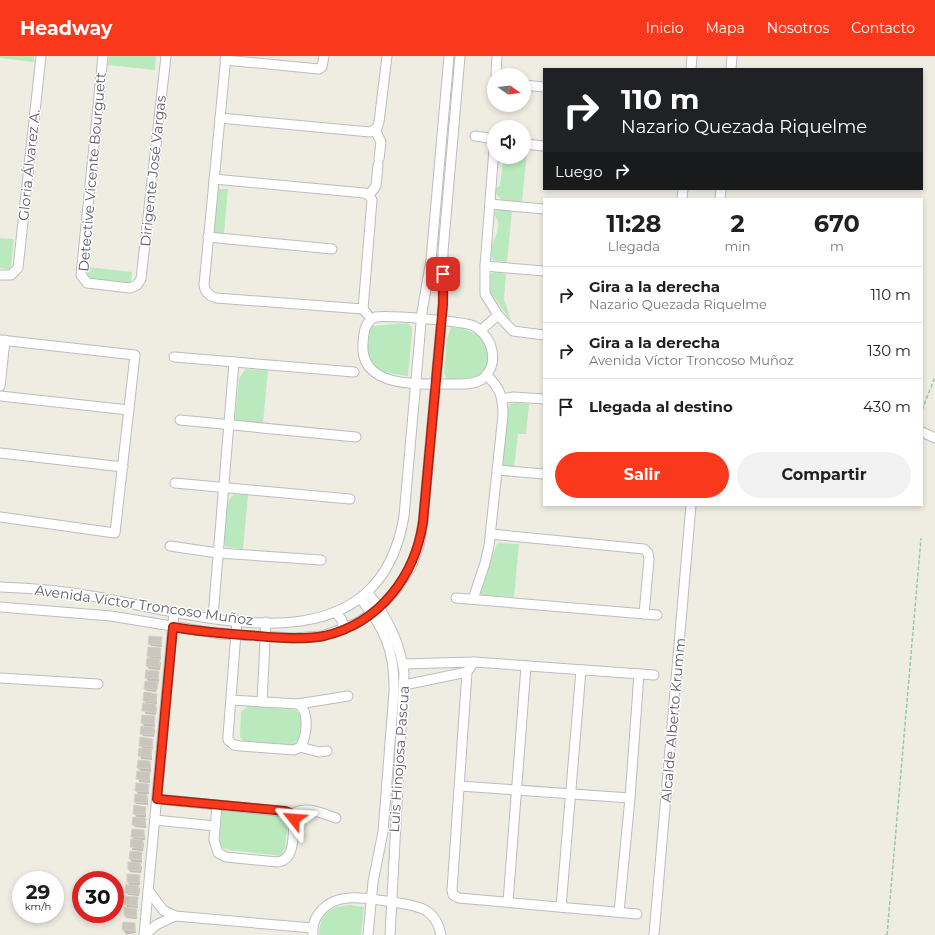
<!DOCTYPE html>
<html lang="es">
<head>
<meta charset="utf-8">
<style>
  :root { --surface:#fff; --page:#f2f2f2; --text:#202124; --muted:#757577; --line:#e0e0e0; --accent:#fa381c }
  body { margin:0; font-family:Montserrat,sans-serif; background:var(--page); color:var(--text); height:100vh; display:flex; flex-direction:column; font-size:15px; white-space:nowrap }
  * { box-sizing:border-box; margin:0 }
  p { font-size:13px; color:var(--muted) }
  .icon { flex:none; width:22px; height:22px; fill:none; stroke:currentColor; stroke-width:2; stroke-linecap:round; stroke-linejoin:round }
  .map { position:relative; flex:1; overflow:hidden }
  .sheet { position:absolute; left:543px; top:142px; width:380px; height:308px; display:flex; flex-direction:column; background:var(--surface); border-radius:0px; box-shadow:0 2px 6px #0003 }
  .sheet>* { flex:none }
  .hud { position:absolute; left:543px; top:12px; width:380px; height:122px; border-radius:0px; box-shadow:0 2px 6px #0003; background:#202124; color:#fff; overflow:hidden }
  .needle { width:26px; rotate:105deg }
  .buttons { position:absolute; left:487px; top:12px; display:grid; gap:8px }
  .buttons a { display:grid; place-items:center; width:44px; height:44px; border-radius:50%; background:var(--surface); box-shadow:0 2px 6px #0003; font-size:20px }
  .speed { position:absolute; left:12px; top:815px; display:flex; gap:8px; font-size:20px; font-weight:700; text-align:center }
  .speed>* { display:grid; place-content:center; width:52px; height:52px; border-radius:50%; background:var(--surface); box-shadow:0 2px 6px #0003; line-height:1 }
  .speed small { font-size:10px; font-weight:400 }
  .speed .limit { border:6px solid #d22; background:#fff; color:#111 }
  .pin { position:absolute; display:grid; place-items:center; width:34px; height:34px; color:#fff; margin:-17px; border-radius:8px; box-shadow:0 2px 6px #0006 }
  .me { position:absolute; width:44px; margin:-22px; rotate:298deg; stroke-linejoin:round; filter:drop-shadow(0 0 3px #0008) }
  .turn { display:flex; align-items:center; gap:14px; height:84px; padding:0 12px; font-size:18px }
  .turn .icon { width:52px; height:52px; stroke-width:2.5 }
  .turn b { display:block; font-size:28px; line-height:34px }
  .then { display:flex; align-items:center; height:38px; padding:0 12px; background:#0003; gap:8px; font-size:15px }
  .eta { display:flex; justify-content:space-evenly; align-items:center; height:68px; text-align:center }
  .eta b { font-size:24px; font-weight:700; line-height:28px }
  .action { display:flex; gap:8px; margin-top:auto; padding:8px 12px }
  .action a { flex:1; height:46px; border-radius:24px; background:var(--accent); color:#fff; font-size:16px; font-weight:700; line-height:46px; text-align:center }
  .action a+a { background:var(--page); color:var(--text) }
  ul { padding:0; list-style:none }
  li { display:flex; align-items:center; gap:12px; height:56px; padding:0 12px; border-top:1px solid var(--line) }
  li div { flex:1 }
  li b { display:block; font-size:15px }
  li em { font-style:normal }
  header { display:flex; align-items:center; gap:24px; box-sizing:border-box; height:56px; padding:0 20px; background:var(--accent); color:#fff }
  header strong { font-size:19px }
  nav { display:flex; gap:22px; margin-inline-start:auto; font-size:14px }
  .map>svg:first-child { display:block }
  .green { fill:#bbe9be }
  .shadow { fill:#0003 }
  .building { fill:#cac6bf; stroke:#d4cfc0 }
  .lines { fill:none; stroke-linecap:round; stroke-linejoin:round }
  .street-casing { stroke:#babcc2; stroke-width:11 }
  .path { stroke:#94caa6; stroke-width:1.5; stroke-dasharray:4 2; stroke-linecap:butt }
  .street { stroke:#fff; stroke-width:9 }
  .route-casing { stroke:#a22412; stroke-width:10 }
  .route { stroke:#fa381c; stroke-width:7 }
  .labels { text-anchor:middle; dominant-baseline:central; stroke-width:3; stroke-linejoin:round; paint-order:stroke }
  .street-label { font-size:14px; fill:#5a5e64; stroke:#fff }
</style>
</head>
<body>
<header>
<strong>Headway</strong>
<nav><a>Inicio</a><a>Mapa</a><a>Nosotros</a><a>Contacto</a></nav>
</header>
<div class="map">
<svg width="935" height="879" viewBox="0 0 935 879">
  <rect width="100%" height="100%" fill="#efede2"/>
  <g class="green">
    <path d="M0 0H34V6L0 2Z"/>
    <path d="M109 0H156L155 14 108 9Z"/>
    <path d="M524 94 527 95 522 146 502 144 496 138V132L500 130 503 107 498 106 499 101H524Z"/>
    <path d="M217 133H228L224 178 213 177Z"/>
    <path d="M497 154 512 155 507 206 493 204C486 191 500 179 498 166 498 164 495 160 494 157Z"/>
    <path d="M0 182 14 183 11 210 9 213 0 212Z"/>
    <path d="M88 211 132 216 131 227 87 222Z"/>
    <path d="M495 216 506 218 504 243 511 265 490 236 491 218Z"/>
    <path d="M407 267 412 271V278L408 320C386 317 366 316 368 288 369 282 369 276 372 270Z"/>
    <path d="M451 271C505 274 498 336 446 322L444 317 447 283Z"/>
    <path d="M245 313 268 314 263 367 238 365 235 363 239 323Z"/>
    <path d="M516 347 529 348 526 378H518L514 411 504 410 502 407 507 352 510 348Z"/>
    <path d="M234 438 248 439 243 493 226 491 224 488C225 473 222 448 234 438Z"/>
    <path d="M497 487 519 488 514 541 480 539Z"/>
    <path d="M248 650 295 654 301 659V682L292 689 243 685 240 681 241 656Z"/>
    <path d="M222 755 282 760 288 768 285 792 281 800 229 794 219 791Z"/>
    <path d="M350 849 364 851 361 879H319C320 857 329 851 350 849Z"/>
  </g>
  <g class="shadow">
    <path d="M161 582 162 591 151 590 149 588Z"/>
    <path d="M160 593 161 603H158L161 607 160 614 149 613 147 610 151 604 148 599Z"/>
    <path d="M158 616 159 626 156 625 158 628 156 636 147 635 145 633 149 626 146 622Z"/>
    <path d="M156 639 157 648H154L157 652 156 659 145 658 144 648 147 649 144 644Z"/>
    <path d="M154 661 155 671 152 670 155 674 154 681 143 680 141 678 145 671 142 667Z"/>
    <path d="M152 684 153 693H150L152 697V704L141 703 140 693H143L140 689Z"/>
    <path d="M150 706 151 716 148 715 150 720V727L139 726 138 716H141L138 712Z"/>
    <path d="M148 729 149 738H146L148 742V749L136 748 135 746 139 739 136 735Z"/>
    <path d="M146 752V761H144L146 765V772L135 771 133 769 137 762 134 757Z"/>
    <path d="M144 775 145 784H142L144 788 143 795 132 794V784L134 785 132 780Z"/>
    <path d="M142 797V807L139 806 142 811 141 817 130 816 129 814 132 807 130 803Z"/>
    <path d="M139 820 140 829H137L140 833 139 840 128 839 127 836 130 830 128 826Z"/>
    <path d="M137 842 138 852 127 851 125 848Z"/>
    <path d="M136 854 137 863 126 862 125 859Z"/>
    <path d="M135 868 136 877 123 879 126 878 123 874Z"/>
  </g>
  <g class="building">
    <path d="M149 580 162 581 161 589 148 588Z"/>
    <path d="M148 591 161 592 160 601 147 600Z"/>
    <path d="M147 602 160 603 159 612 146 610Z"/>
    <path d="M146 614 159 615 158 623 145 622Z"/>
    <path d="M145 625 158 626 157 634 144 633Z"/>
    <path d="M144 636 157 638 156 646 143 645Z"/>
    <path d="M143 647 156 648 155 657 142 655Z"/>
    <path d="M142 659 155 660 154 668 141 667Z"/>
    <path d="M141 670 154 671 153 679 140 678Z"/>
    <path d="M140 681 153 683 152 691 139 690Z"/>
    <path d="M139 692 152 693 151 702 138 700Z"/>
    <path d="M138 704 150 705V713L137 712Z"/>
    <path d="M137 715 150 716 149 725 136 723Z"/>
    <path d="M136 727 149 728 148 736 135 735Z"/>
    <path d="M135 738 147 739V747L134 746Z"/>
    <path d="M134 749 146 751 145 759 133 758Z"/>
    <path d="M133 761 146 762 145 770 132 769Z"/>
    <path d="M132 773 144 774V782L131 781Z"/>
    <path d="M131 783 143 784 142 793 130 791Z"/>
    <path d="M130 795 142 796 141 804 129 803Z"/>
    <path d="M128 806 141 807 140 815 128 814Z"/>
    <path d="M127 818 140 819 139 827 127 826Z"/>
    <path d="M126 828 139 830 138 838 125 837Z"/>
    <path d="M125 840 138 841 137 850 124 848Z"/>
    <path d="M124 851 137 853 136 861 124 860Z"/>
    <path d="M123 866 135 867V875L122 874Z"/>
  </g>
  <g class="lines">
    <g class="street-casing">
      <g id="street">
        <path d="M103 0 81 219 87 227 130 232 137 229 141 223 166 0"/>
        <path d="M226 0 204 229C205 236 209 240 216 242L363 253"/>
        <path d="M225 4 319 13 322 11 324 0"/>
        <path d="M691 13 692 0"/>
        <path d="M731 13 732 0"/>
        <path d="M496 19 497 0"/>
        <path d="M524 29 544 31"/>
        <path d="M220 62 370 76 377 72 379 66 387 0"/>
        <path d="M375 74 381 86 379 103"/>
        <path d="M475 80 489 82 494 84"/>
        <path d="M524 88 544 90"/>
        <path d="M494 93 485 210V238L498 259 513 275 544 279"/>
        <path d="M214 123 364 137 369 139 372 144 363 253 367 258"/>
        <path d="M369 139 376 130 378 109"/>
        <path d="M682 143 683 133"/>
        <path d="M720 143 721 133"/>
        <path d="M490 148 544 153"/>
        <path d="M208 181 332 193"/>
        <path d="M485 210 544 215"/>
        <path d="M0 219H11L18 212 41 0"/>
        <path d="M375 261C389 259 463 265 474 270 493 280 501 310 481 324 472 329 461 328 451 328 420 328 359 333 363 287 364 276 364 267 375 261Z"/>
        <path d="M480 275 498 259"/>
        <path d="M0 284 135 299 115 477 0 461"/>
        <path d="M174 301 354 316"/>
        <path d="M0 330 5 284"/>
        <path d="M0 340 129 354"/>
        <path d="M502 343 513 341 544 343"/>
        <path d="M180 364 356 381"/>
        <path d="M922 376 935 382"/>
        <path d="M0 397 123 411"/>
        <path d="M497 414 544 418"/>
        <path d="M175 427 350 443"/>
        <path d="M491 478 644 493 648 497 649 503 644 558"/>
        <path d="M170 490 218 497 321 504"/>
        <path d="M0 531C32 532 65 535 97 541 204 560 378 618 404 460L422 256 431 204 449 0"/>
        <path d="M367 536C388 561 400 586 404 617L390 879"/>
        <path d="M360 542C385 572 395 596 394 636L383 776 373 826 368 879"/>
        <path d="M456 542 657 559"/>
        <path d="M473 543 485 507 489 490 503 359C503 341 500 331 486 319"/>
        <path d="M0 551 111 560 220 578 294 582 323 580 357 567 380 551 389 542 398 531 411 511 419 490 423 466 443 248V195L460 0"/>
        <path d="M335 556 342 564 343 574"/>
        <path d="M213 561 234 306"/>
        <path d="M474 606 467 616 452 834 453 839 459 842 637 858"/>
        <path d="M403 608 474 606 654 619"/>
        <path d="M0 622 98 628"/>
        <path d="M404 629 467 616"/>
        <path d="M231 644 298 648C310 655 307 681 300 691L294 694 241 690 234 689 228 684V680L237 564"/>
        <path d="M262 646 266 566"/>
        <path d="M298 648 348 640"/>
        <path d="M300 691 319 696 327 695"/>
        <path d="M460 730 630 742"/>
        <path d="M157 743 287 756 293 761 294 765C293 779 295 805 277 806L226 801 218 797 214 784 217 749"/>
        <path d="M292 759C303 748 324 758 336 762"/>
        <path d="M155 764 215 770"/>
        <path d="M148 834 163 854 175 860 312 872"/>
        <path d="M508 846 526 610"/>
        <path d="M561 851 581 614"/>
        <path d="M619 856 630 742 639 618"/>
        <path d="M144 879 174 556"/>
        <path d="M145 879 156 869 175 860"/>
        <path d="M313 879C312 870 314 863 320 856 336 836 363 842 386 845 398 847 414 848 425 854 434 859 439 869 441 879"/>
        <path d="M654 879 691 449"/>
      </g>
    </g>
    <g class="path">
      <path d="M922 354 935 321"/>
      <path d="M887 879 921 482"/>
    </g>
    <use href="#street" class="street"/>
  </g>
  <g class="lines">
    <g class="route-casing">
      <path id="route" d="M294 763 290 757 285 755 157 743 173 571C201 576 229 578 258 580 279 582 303 584 324 580 380 567 415 520 423 466L443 248V218"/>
    </g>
    <use href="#route" class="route"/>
  </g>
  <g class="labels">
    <g class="street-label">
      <text transform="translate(29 109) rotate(-84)">Gloria Álvarez A.</text>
      <text transform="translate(153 115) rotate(-84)">Dirigente José Vargas</text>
      <text transform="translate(92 116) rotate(-85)">Detective Vicente Bourguett</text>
      <text transform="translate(144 549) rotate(8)">Avenida Víctor Troncoso Muñoz</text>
      <text transform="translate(673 664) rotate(-85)">Alcalde Alberto Krumm</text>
      <text transform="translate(399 703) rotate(-86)">Luis Hinojosa Pascua</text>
    </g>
  </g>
</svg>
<div class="buttons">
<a><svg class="needle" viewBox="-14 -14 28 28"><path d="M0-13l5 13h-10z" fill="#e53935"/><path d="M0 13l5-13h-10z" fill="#757577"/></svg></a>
<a><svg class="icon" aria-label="sound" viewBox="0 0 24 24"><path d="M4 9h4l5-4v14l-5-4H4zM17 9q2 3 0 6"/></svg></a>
</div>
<div class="speed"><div>29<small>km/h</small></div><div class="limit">30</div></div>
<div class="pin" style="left:443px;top:218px;background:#d93025"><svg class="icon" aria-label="arrive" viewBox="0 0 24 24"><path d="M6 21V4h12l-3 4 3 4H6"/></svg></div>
<svg class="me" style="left:294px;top:763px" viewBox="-20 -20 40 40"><path d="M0-17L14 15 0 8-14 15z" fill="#fa381c" stroke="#fff" stroke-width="4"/></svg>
<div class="hud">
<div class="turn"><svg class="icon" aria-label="right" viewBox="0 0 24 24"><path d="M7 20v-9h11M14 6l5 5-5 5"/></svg><div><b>110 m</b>Nazario Quezada Riquelme</div></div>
<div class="then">Luego<svg class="icon" aria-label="right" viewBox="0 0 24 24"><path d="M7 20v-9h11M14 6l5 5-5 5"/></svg></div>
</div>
<section class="sheet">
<div class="eta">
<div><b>11:28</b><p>Llegada</p></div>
<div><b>2</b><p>min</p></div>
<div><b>670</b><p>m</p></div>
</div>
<ul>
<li><svg class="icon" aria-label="right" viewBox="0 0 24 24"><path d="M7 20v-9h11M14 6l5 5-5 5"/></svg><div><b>Gira a la derecha</b><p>Nazario Quezada Riquelme</p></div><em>110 m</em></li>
<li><svg class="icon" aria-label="right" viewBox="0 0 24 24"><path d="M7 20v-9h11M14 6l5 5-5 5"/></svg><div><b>Gira a la derecha</b><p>Avenida Víctor Troncoso Muñoz</p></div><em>130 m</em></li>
<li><svg class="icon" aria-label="arrive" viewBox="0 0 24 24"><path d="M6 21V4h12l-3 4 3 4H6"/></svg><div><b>Llegada al destino</b></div><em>430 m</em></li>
</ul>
<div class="action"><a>Salir</a><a>Compartir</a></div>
</section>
</div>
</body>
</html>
